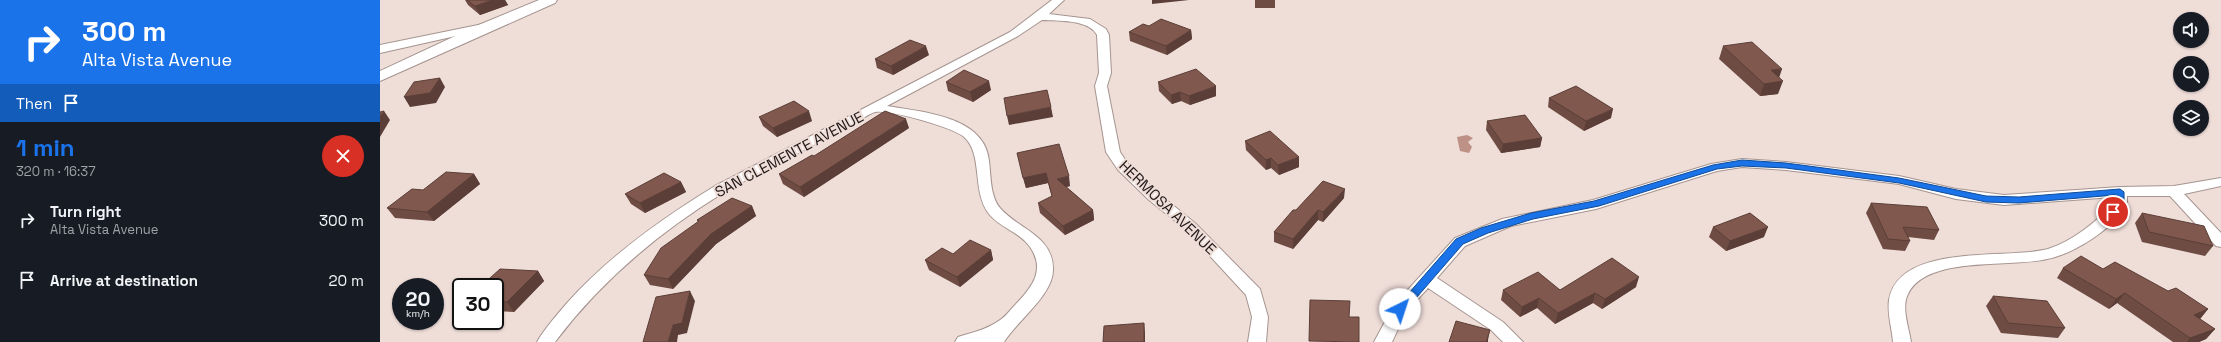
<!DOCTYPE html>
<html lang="en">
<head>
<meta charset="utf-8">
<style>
  :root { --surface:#171b24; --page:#242831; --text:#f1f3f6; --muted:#9ea1a6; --accent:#1a73e8 }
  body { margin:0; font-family:"Space Grotesk",sans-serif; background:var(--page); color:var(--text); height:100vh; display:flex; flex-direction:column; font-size:15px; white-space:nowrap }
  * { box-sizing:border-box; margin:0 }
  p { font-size:13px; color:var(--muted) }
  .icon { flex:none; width:22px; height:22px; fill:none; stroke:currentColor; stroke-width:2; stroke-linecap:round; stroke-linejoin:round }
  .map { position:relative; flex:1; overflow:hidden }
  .panel { display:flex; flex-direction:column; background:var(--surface); width:380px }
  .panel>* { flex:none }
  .banner { background:#1a73e8; color:#fff; overflow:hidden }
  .tools { position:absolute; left:1793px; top:12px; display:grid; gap:8px }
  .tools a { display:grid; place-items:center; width:36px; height:36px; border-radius:50%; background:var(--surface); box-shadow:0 1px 3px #0004; font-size:20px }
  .speed { position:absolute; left:12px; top:278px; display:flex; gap:8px; font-size:20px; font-weight:700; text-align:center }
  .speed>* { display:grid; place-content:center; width:52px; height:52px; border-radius:50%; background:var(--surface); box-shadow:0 1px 3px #0004; line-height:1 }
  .speed small { font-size:10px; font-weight:400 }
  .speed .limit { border:2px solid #111; border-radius:6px; background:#fff; color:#111 }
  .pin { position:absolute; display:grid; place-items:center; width:34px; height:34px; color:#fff; margin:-17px; border:2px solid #fff; border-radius:50%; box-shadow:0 1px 4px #0007 }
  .me { position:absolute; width:44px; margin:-22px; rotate:41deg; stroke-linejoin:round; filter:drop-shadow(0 0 3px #0008) }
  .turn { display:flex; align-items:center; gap:14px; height:84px; padding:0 16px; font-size:18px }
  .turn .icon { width:52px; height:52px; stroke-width:2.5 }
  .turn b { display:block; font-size:28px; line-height:34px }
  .then { display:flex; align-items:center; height:38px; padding:0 16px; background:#0003; gap:8px; font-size:15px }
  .round { display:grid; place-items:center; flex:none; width:42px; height:42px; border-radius:21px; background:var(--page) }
  .summary { display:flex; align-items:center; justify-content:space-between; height:68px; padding:0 16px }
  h1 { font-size:24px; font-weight:600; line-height:30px; color:var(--accent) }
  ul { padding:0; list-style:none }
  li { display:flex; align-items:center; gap:12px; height:60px; padding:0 16px }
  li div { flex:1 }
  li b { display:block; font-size:15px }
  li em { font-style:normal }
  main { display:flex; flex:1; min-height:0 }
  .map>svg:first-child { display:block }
  .water { fill:#bd9186 }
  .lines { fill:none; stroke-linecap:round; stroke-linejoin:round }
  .minor-casing { stroke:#a5948f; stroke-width:2 }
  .tertiary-casing { stroke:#a5948f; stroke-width:2 }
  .minor { fill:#fff; fill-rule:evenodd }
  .tertiary { fill:#fff; fill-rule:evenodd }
  .wall { fill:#6e4c43 }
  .shaded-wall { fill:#5a3e37 }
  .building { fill:#80584e; stroke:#5a3e37 }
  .route { fill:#1a73e8; stroke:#114b97 }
  .labels { text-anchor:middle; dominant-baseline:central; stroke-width:4; stroke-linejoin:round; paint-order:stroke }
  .street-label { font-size:15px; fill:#1f1817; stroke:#efddd8 }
</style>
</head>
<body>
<main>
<section class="panel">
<div class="banner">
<div class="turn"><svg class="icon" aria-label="right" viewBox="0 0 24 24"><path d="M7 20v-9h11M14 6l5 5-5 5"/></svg><div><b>300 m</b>Alta Vista Avenue</div></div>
<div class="then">Then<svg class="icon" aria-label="arrive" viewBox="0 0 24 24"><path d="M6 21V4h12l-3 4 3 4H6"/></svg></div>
</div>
<div class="summary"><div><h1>1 min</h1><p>320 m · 16:37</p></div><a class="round" style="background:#d93025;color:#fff"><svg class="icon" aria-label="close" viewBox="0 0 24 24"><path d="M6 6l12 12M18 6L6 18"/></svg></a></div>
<ul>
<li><svg class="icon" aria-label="right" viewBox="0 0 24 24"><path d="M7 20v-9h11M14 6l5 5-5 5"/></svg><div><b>Turn right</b><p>Alta Vista Avenue</p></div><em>300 m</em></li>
<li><svg class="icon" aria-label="arrive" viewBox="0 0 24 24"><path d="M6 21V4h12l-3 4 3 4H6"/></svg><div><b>Arrive at destination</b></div><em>20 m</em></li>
</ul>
</section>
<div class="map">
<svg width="1841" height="342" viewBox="0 0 1841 342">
  <rect width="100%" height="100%" fill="#efddd8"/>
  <path class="water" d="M1087 135 1093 138 1088 142 1092 147 1089 153 1080 151 1077 137Z"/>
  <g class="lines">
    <g class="minor-casing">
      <g id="minor">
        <path d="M672 0H684L669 14 710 19 726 29 729 35 731 73 727 86 740 152 748 164 779 194 815 223 880 289 888 317 886 342H868L872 317 866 295 805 229 769 200 738 170 726 152 715 86 719 73 717 35C709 19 677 21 662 20L638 36 507 106C542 112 605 116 609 161 611 176 610 196 620 208 638 229 674 236 673 270 673 295 637 321 624 342H575L578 337C591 333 605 330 617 322 625 318 630 310 636 304 652 287 666 270 650 247 640 232 620 228 609 214 591 191 604 153 583 136 571 127 509 109 495 112 488 114 481 120 475 123 459 132 443 140 428 148 400 163 370 177 343 193 278 233 221 281 175 342H157C165 328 177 315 187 303 229 256 281 219 335 186L630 32Z"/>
        <path d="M103 24 107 25 109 27 107 29 0 53V45Z"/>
        <path d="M1362 159 1406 162 1519 176 1576 189 1624 195 1740 187 1794 186 1841 178V186L1804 194 1841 233V247L1836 246 1790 196H1747V206C1732 229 1694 254 1667 259 1630 268 1547 255 1528 294 1521 307 1529 328 1531 342H1513C1512 328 1507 314 1509 300 1519 242 1628 260 1668 249 1693 241 1714 223 1733 205V197L1624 205 1576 199 1519 184 1406 170 1362 167 1337 171 1216 209 1131 226 1085 246 1057 278 1123 322 1143 342H1123L1111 330 1048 288 1026 312 1012 342H994L1014 305 1075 238 1122 219 1213 200 1331 164Z"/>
      </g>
    </g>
    <g class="tertiary-casing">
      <path id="tertiary" d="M159 0H177L175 3 0 81V71L101 24Z"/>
    </g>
    <use href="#minor" class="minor"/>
    <use href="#tertiary" class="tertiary"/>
  </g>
  <g class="wall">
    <path d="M85 0H125L128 5 100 15 88 5Z"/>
    <rect x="875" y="0" width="20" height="8"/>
    <path d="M811 30 812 39 787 55 750 41 749 32Z"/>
    <path d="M1343 46 1399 78 1398 94 1380 96 1339 59Z"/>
    <path d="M549 55 513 75 497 68 495 59Z"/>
    <path d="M566 82 611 90 593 102 568 91Z"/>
    <path d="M778 82 836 96 810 105 801 101 792 104 779 91Z"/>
    <path d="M1169 98 1231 118 1204 131 1168 107Z"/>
    <path d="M379 117 432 121 397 137 383 126Z"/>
    <path d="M1107 121 1162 138 1160 147 1121 153 1106 130Z"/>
    <path d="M529 128 424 197 403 184 399 174 434 156Z"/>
    <path d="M865 141 919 167 899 175 891 168 886 170 866 150Z"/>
    <path d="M637 153 690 186 686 187 713 210 714 220 685 235 660 213 658 203 672 197 668 183 646 188Z"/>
    <path d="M94 174 100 184 54 221 15 218 7 208 43 190Z"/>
    <path d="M301 182 306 192 265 213 251 204 245 194Z"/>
    <path d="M964 198 943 222 938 220 913 249 894 242V232L916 210Z"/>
    <path d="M1491 203 1559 230 1554 240 1528 237 1530 241 1525 251 1503 249 1486 213Z"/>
    <path d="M372 206 376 216 336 244 293 289 270 285 264 275 318 222 317 220Z"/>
    <path d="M1762 213 1833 246 1825 256 1762 242 1755 223Z"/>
    <path d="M1333 227 1384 237 1346 251 1329 237Z"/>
    <path d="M611 250 613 260 580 287 549 270 545 260Z"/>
    <path d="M1683 268 1723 269 1788 291 1828 309 1820 319 1835 329 1826 339 1819 342H1793L1737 303 1729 309 1677 278Z"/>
    <path d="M158 271 164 281 134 312 115 311V287Z"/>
    <path d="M1256 287 1222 309 1213 303 1175 324 1157 308 1140 317 1121 300 1123 290H1180Z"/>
    <path d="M1613 296 1685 328 1678 338 1621 333 1606 306Z"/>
  </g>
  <g class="shaded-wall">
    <path d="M113 0H125L128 5 100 15 95 6Z"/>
    <path d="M772 0H809L772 4Z"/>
    <path d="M811 30 812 39 787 55 786 46Z"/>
    <path d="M546 46 549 55 513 75 511 66Z"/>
    <path d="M1402 69 1398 81 1391 70Z"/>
    <path d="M60 78 65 87 56 103 30 107 24 97Z"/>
    <path d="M609 81 611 90 593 102 590 92Z"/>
    <path d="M1403 81 1398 94 1380 96 1384 84Z"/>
    <path d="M836 86V96L810 105 809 96Z"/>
    <path d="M800 92 801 101 792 104 791 95Z"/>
    <path d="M671 107 673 117 629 125 627 116Z"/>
    <path d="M1233 109 1231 118 1204 131 1206 121Z"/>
    <path d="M4 111 10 120 0 137V117Z"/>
    <path d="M429 111 432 121 397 137 393 128Z"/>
    <path d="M526 119 529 128 424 197 420 187Z"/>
    <path d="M1162 138 1160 147 1121 153 1123 144Z"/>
    <path d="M919 157V167L899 175 898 165Z"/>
    <path d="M891 158V168L886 170V160Z"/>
    <path d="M666 173 668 183 646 188 643 178Z"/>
    <path d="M94 174 100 184 54 221 47 212Z"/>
    <path d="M689 176 690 186 679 189 677 179Z"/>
    <path d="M301 182 306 192 265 213 260 203Z"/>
    <path d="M965 189 964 198 943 222V212Z"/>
    <path d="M372 206 376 216 336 244 293 289 288 279 331 234Z"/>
    <path d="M713 210 714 220 685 235 683 226Z"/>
    <path d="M938 210V220L913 249V239Z"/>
    <path d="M1388 227 1384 237 1346 251 1350 241Z"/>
    <path d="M611 250 613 260 580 287 577 277Z"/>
    <path d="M158 271 164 281 134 312 127 302Z"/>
    <path d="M1259 277 1256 287 1222 309 1225 299Z"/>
    <path d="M310 291 315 301 307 333 298 335 297 342H288L293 325Z"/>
    <path d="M1215 293 1213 303 1175 324 1178 313Z"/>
    <path d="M1745 293 1737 303 1729 309 1736 299Z"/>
    <path d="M1159 298 1157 308 1140 317 1142 307Z"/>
    <path d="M1828 309 1820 319 1814 315Z"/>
    <path d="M764 323 765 333V342H764Z"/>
    <path d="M1835 329 1826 339 1819 342H1807L1810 338Z"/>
    <path d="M1110 330 1108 340V342H1106Z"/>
  </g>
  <g class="building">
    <path d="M87 0H113L95 6Z"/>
    <path d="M781 19 811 30 786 46 749 32 763 24 769 26Z"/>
    <path d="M530 40 546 46 511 66 495 59Z"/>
    <path d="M1372 42 1402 69 1391 70 1403 81 1384 84 1343 46Z"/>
    <path d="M816 69 836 86 809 96 800 92 791 95 778 82Z"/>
    <path d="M584 70 609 81 590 92 566 82Z"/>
    <path d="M60 78 50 93 24 97 34 82Z"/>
    <path d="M1196 86 1233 109 1206 121 1169 98Z"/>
    <path d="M667 90 671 107 627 116 624 98Z"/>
    <path d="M414 101 429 111 393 128 379 117Z"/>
    <path d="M4 111 0 117V112Z"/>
    <path d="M505 111 526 119 420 187 399 174 432 155 434 156Z"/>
    <path d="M1145 115 1162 138 1123 144 1107 121Z"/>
    <path d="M890 131 919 157 898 165 891 158 886 160 865 141Z"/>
    <path d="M679 144 689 176 677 179 713 210 683 226 658 203 672 196 666 173 643 178 637 153Z"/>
    <path d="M66 172 94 174 47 212 7 208 32 189 43 190Z"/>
    <path d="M284 173 301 182 260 203 245 194Z"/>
    <path d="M943 181 965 189 943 212 938 210 913 239 894 232 913 210H916Z"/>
    <path d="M352 198 372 206 331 234 288 279 264 275 281 248 319 221 317 220Z"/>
    <path d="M1491 203 1547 207 1559 230 1523 227 1530 241 1508 239Z"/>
    <path d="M1370 213 1388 227 1350 241 1333 227Z"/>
    <path d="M1762 213 1824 226 1833 246 1769 232Z"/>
    <path d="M590 240 611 250 577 277 545 260 562 248 573 254Z"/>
    <path d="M1701 256 1723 269 1735 262 1788 291 1796 288 1828 309 1814 315 1835 329 1810 338 1745 293 1736 299 1683 268Z"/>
    <path d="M1232 258 1259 277 1225 299 1215 293 1178 313 1159 298 1142 307 1123 290 1158 272 1180 290Z"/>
    <path d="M120 269 158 271 127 302 115 301V287H100Z"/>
    <path d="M310 291 302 323 293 325 288 342H263L276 297Z"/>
    <path d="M1613 296 1667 301 1685 328 1628 323Z"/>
    <path d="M930 300 970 301 969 317H979V342L929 341Z"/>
    <path d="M1076 321 1110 330 1106 342H1069Z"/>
    <path d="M764 323V342H723L724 326Z"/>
  </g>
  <path class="route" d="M1362 160 1406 163 1519 178 1606 196 1639 197 1740 189 1744 192V206L1733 216 1728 212 1735 205V195L1639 203 1606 202 1519 183 1406 168 1362 166 1337 169 1219 206 1153 219 1108 233 1083 244 1024 312 1020 313 1015 309 1076 239 1101 228 1151 213 1214 201 1333 165Z"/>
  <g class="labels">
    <g class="street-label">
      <text transform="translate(409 154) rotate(-28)">SAN CLEMENTE AVENUE</text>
      <text transform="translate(788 207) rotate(44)">HERMOSA AVENUE</text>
    </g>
  </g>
</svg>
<div class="tools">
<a><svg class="icon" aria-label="sound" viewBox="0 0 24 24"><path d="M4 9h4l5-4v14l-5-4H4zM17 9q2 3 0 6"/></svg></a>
<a><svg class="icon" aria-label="search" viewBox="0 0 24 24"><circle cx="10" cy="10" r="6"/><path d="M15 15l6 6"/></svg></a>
<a><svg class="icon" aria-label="layers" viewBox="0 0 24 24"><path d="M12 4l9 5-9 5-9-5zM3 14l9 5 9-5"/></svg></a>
</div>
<div class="speed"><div>20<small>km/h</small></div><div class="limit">30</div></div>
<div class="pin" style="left:1733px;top:212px;background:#d93025"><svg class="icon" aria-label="arrive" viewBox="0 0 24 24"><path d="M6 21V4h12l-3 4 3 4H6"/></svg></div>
<svg class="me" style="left:1020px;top:309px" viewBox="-20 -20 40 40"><circle r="19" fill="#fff"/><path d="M0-13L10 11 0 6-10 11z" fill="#1a73e8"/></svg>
</div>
</main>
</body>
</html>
